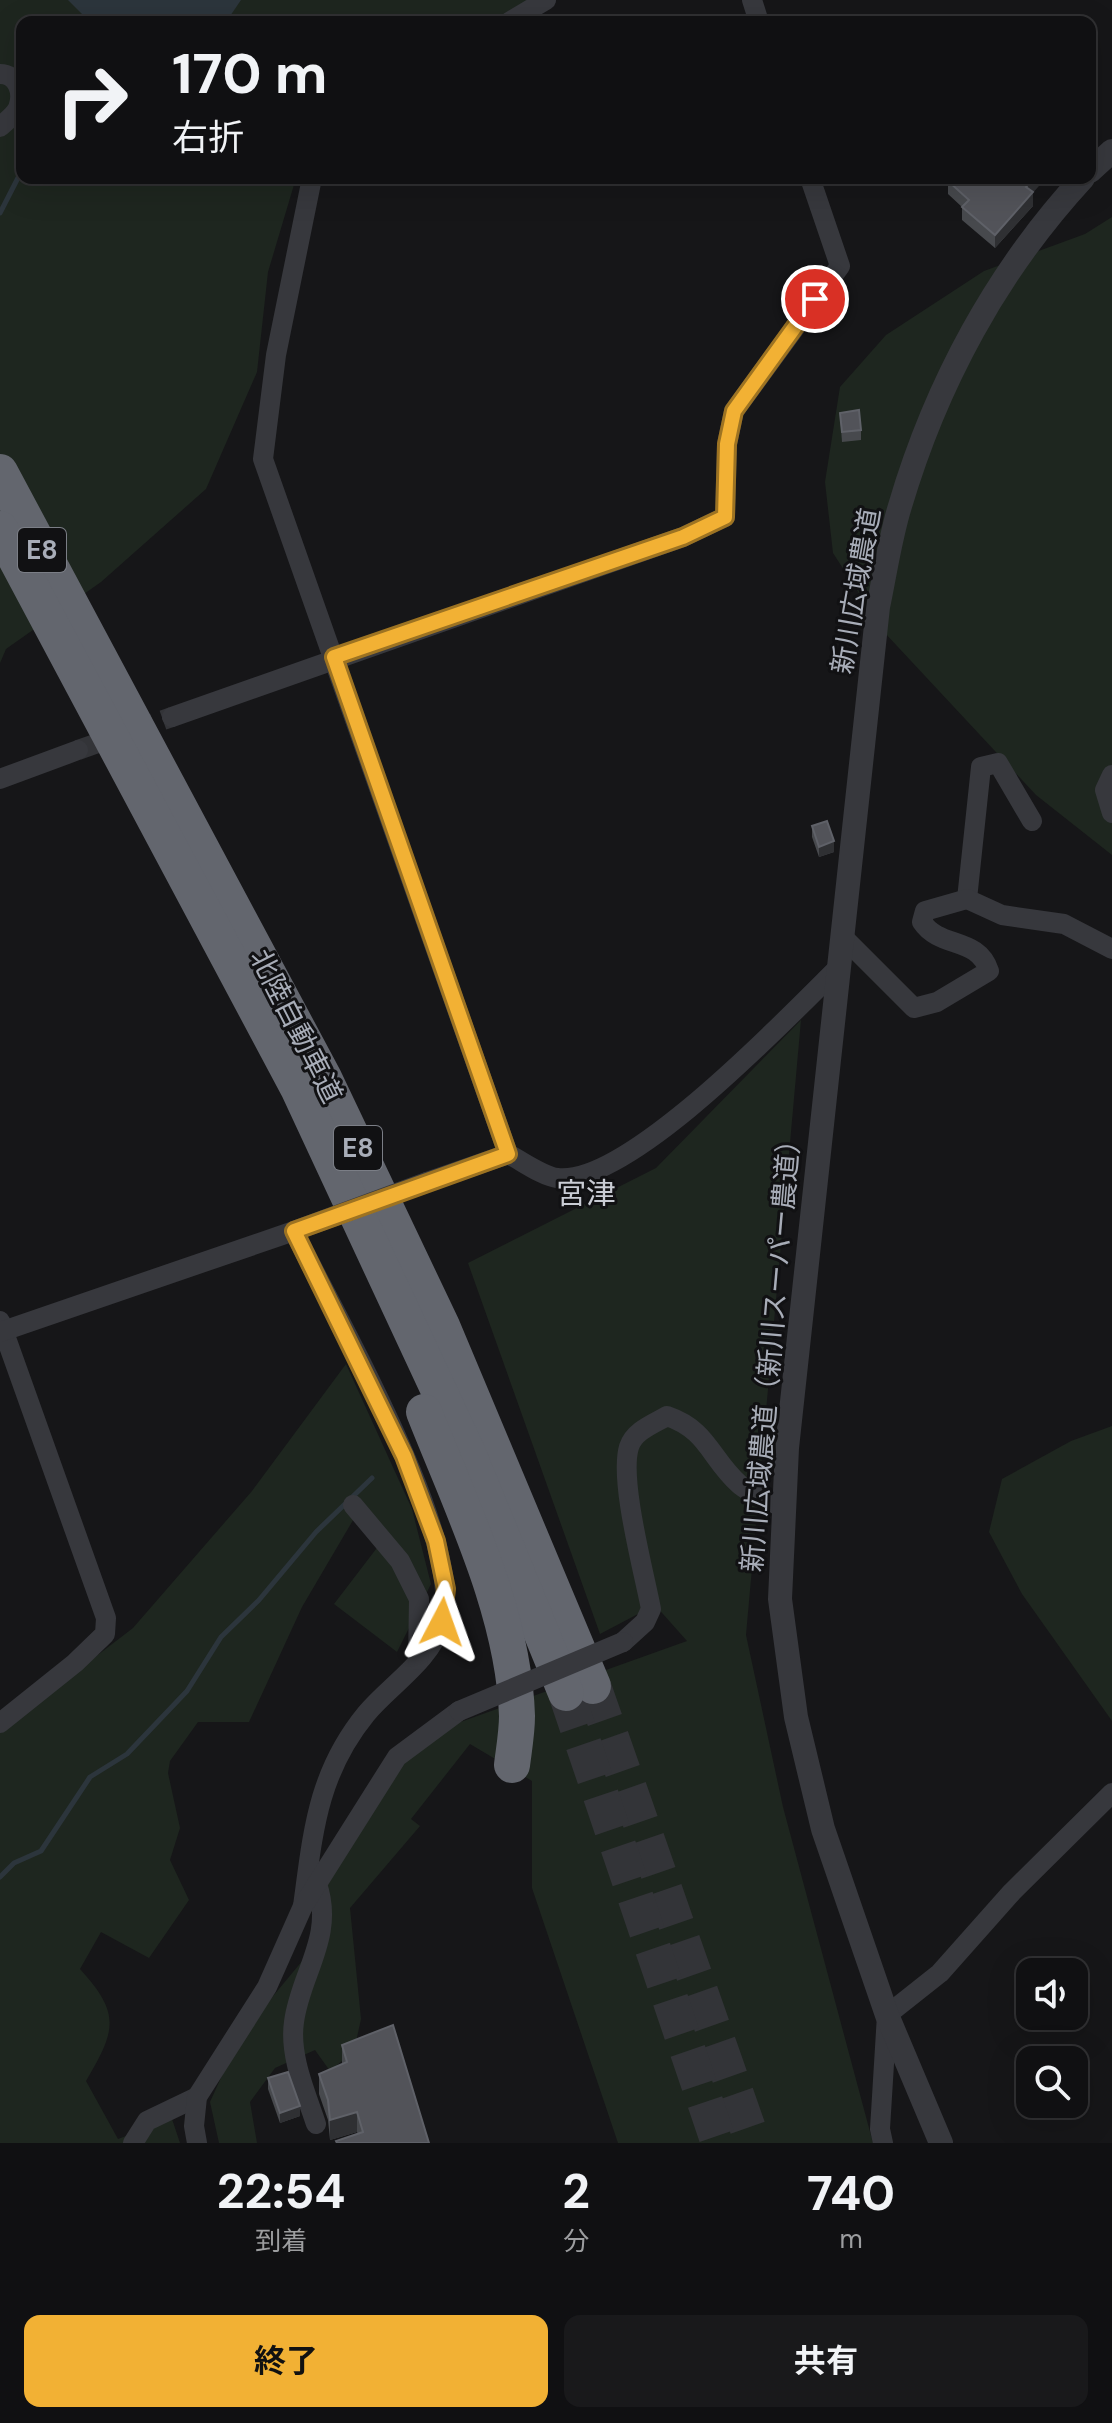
<!DOCTYPE html>
<html lang="ja">
<head>
<meta charset="utf-8">
<style>
  :root { --surface:#101012; --page:#19191b; --text:#f1f3f6; --muted:#9c9d9f; --line:#303032; --accent:#f2b134 }
  body { margin:0; font-family:"DM Sans","Noto Sans JP",sans-serif; background:var(--page); color:var(--text); height:100vh; display:flex; flex-direction:column; font-size:30px; white-space:nowrap }
  * { box-sizing:border-box; margin:0 }
  p { font-size:26px; color:var(--muted) }
  .icon { flex:none; width:44px; height:44px; fill:none; stroke:currentColor; stroke-width:2; stroke-linecap:round; stroke-linejoin:round }
  .map { position:relative; height:2143px; overflow:hidden }
  .side { display:flex; flex-direction:column; background:var(--surface); flex:1 }
  .side>* { flex:none }
  .hud { position:absolute; left:16px; top:16px; width:1080px; height:168px; border-radius:16px; box-shadow:0 8px 32px #0002,0 0 0 2px var(--line); background:#101012; color:var(--text); overflow:hidden }
  .fabs { position:absolute; left:1016px; top:1958px; display:grid; gap:16px }
  .fabs a { display:grid; place-items:center; width:72px; height:72px; border-radius:16px; background:var(--surface); box-shadow:0 8px 32px #0002,0 0 0 2px var(--line); font-size:40px }
  .pin { position:absolute; display:grid; place-items:center; width:68px; height:68px; color:#fff; margin:-34px; border:4px solid #fff; border-radius:50%; box-shadow:0 2px 8px #0007 }
  .me { position:absolute; width:88px; margin:-44px; rotate:4deg; stroke-linejoin:round; filter:drop-shadow(0 0 6px #0008) }
  .turn { display:flex; align-items:center; gap:28px; height:168px; padding:0 24px; font-size:36px }
  .turn .icon { width:104px; height:104px; stroke-width:2.5 }
  .turn b { display:block; font-size:56px; line-height:68px }
  .eta { display:flex; justify-content:space-evenly; align-items:center; height:136px; text-align:center }
  .eta b { font-size:48px; font-weight:700; line-height:56px }
  .action { display:flex; gap:16px; margin-top:auto; padding:16px 24px }
  .action a { flex:1; height:92px; border-radius:16px; background:var(--accent); color:#111; font-size:32px; font-weight:700; line-height:92px; text-align:center }
  .action a+a { background:var(--page); color:var(--text) }
  .map>svg:first-child { display:block }
  .green { fill:#1e261f }
  .water { fill:#2c353c }
  .lines { fill:none; stroke-linecap:round; stroke-linejoin:round }
  .stream { stroke:#2c353c; stroke-width:5 }
  .minor-tunnel { stroke:#333438; stroke-width:20; stroke-dasharray:20 10; stroke-linecap:butt }
  .motorway-tunnel { stroke:#333438; stroke-width:36; stroke-dasharray:36 18; stroke-linecap:butt }
  .minor { stroke:#37383d; stroke-width:20 }
  .tertiary { stroke:#37383d; stroke-width:24 }
  .motorway { stroke:#63666e; stroke-width:36 }
  .minor-bridge { stroke:#37383d; stroke-width:20 }
  .wall { fill:#47494d }
  .shaded-wall { fill:#2f3033 }
  .building { fill:#525359; stroke:#5f6168; stroke-width:2 }
  .route-casing { stroke:#9d7322; stroke-width:20 }
  .route { stroke:#f2b134; stroke-width:14 }
  .labels { text-anchor:middle; dominant-baseline:central; stroke-width:6; stroke-linejoin:round; paint-order:stroke }
  .shield { fill:#111113; stroke:#7b7e86; stroke-width:2 }
  .shield-label { font-size:26px; font-weight:bold; fill:#a8adb8 }
  .street-label { font-size:28px; fill:#a8adb8; stroke:#111113 }
  .neighbourhood-label { font-size:30px; fill:#c9ccd4; stroke:#111113 }
</style>
</head>
<body>
<div class="map">
<svg width="1112" height="2143" viewBox="0 0 1112 2143">
  <rect width="100%" height="100%" fill="#161618"/>
  <g class="green">
    <path d="M0 0H529L494 22H22V178H296L268 272 257 372 206 489 101 582 6 649 0 663Z"/>
    <path d="M1112 217V855L1036 795 884 632 833 553 825 482 840 387 886 335 984 271 1085 234Z"/>
    <path d="M801 1020 746 1635 783 1807 873 2143H618L532 1888V1781L470 1744 411 1819 420 1826 350 1908 361 2019 354 2051 330 2071 315 2050 275 2068 250 2102 257 2143H219L210 2102 240 2036 308 1954 323 1866 402 1743 687 1641 655 1605 600 1634 468 1263 656 1168Z"/>
    <path d="M346 1364 412 1509 431 1584 397 1652 334 1604 386 1536 359 1510 302 1607 249 1722H198L170 1761 168 1773 180 1828 170 1860 189 1900 149 1958 101 1932 80 1969C121 2014 116 2030 86 2081L118 2139 172 2119 180 2143H0V1730L133 1628 252 1491Z"/>
    <path d="M1112 1426V1721L1022 1594 989 1532 1002 1479 1071 1441Z"/>
  </g>
  <path class="water" d="M68 0H241L226 22H90Z"/>
  <g class="lines">
    <g class="stream">
      <path d="M0 213 22 170"/>
      <path d="M0 1877 14 1863 41 1851 90 1777 127 1754 187 1691 221 1637 259 1600 316 1532 372 1478"/>
    </g>
    <path class="minor-tunnel" d="M78 750 172 717"/>
    <g class="motorway-tunnel">
      <path d="M593 1686 753 2143"/>
      <path d="M566 1693 719 2143"/>
    </g>
    <g class="minor">
      <path d="M752 0 759 22"/>
      <path d="M509 22 546 0"/>
      <path d="M0 74C17 74 24 92 18 108 15 115 5 122 0 127"/>
      <path d="M312 178 276 355 263 459 508 1154C522 1161 542 1176 557 1178 628 1186 787 1018 838 968"/>
      <path d="M172 717 683 537 725 517 727 444 734 411 840 266 810 178"/>
      <path d="M1112 775 1105 790 1112 813"/>
      <path d="M0 779 78 750"/>
      <path d="M967 899 981 767 998 763 1032 821"/>
      <path d="M841 935 914 1008 937 1002 989 971C978 936 940 949 922 922L925 911 967 899 1002 915 1064 924 1112 949"/>
      <path d="M427 1182 508 1154"/>
      <path d="M0 1321 106 1618 105 1634 75 1663 0 1723"/>
      <path d="M0 1332 294 1231C332 1311 467 1541 442 1622 430 1662 391 1684 366 1714 317 1774 313 1833 303 1906"/>
      <path d="M353 1505 400 1561 419 1599 418 1660"/>
      <path d="M623 1642 645 1622 651 1609C644 1572 619 1480 629 1447 634 1431 653 1424 667 1416 708 1430 710 1458 739 1484 750 1494 770 1501 784 1508"/>
      <path d="M316 2124C306 2093 289 2056 294 2022 300 1974 335 1937 317 1884"/>
      <path d="M133 2143 147 2121 197 2097"/>
      <path d="M197 2143 194 2126 197 2097 267 1987 303 1906 397 1757 459 1711"/>
      <path d="M883 2143 880 2129 887 2015 940 1973 1012 1892 1112 1793"/>
    </g>
    <g class="tertiary">
      <path d="M1090 171 1112 151"/>
      <path d="M941 2143 887 2015 823 1829 796 1717 780 1599 787 1448 878 607C885 574 890 538 900 506 936 384 997 271 1083 178"/>
    </g>
    <g class="motorway">
      <path d="M0 472 324 1078 442 1326 593 1686"/>
      <path d="M0 529 298 1088 467 1451 566 1693"/>
      <path d="M424 1412C461 1506 514 1613 517 1716 517 1732 514 1749 512 1765"/>
    </g>
    <g class="minor-bridge">
      <path d="M294 1231 427 1182"/>
      <path d="M459 1711 623 1642"/>
    </g>
  </g>
  <g class="wall">
    <path d="M1046 178 1033 192V206L995 248 962 220V207L948 194V181Z"/>
    <path d="M840 413 861 430V440L842 442Z"/>
    <path d="M812 826 834 852 819 857 812 837Z"/>
    <path d="M342 2045 429 2143H336V2141L358 2134 357 2132 330 2140 328 2120 319 2094V2074L342 2064Z"/>
    <path d="M268 2078 300 2116 280 2123 268 2089Z"/>
  </g>
  <g class="shaded-wall">
    <path d="M1034 178H1046L1026 200V187Z"/>
    <path d="M1033 192V206L995 248V235Z"/>
    <path d="M834 841V852L819 857V847Z"/>
    <path d="M300 2106V2116L280 2123V2113Z"/>
    <path d="M357 2112V2132L330 2140V2120Z"/>
  </g>
  <g class="building">
    <path d="M951 178H1034L1026 187 1033 192 995 235 962 207 969 200 948 181Z"/>
    <path d="M859 410 861 430 842 432 840 413Z"/>
    <path d="M827 821 834 841 819 847 812 826Z"/>
    <path d="M393 2025 429 2143H337L336 2141 363 2132 357 2112 330 2120 328 2100 319 2074 347 2062 342 2045Z"/>
    <path d="M288 2072 300 2106 280 2113 268 2078Z"/>
  </g>
  <g class="lines">
    <g class="route-casing">
      <path id="route" d="M442 1622 446 1589 436 1541 404 1456 294 1231 508 1154 334 657 683 537 725 517 727 444 734 411 815 299"/>
    </g>
    <use href="#route" class="route"/>
  </g>
  <g class="labels">
    <g class="shield">
      <rect x="18" y="528" width="48" height="44" rx="6"/>
      <rect x="334" y="1126" width="48" height="44" rx="6"/>
    </g>
    <g class="shield-label">
      <text x="42" y="550">E8</text>
      <text x="358" y="1148">E8</text>
    </g>
    <g class="street-label">
      <text transform="translate(856 591) rotate(-80)">新川広域農道</text>
      <text transform="translate(296 1026) rotate(63)">北陸自動車道</text>
      <text transform="translate(771 1349) rotate(-85)">新川広域農道（新川スーパー農道）</text>
    </g>
    <g class="neighbourhood-label">
      <text x="586" y="1193">宮津</text>
    </g>
  </g>
</svg>
<div class="fabs">
<a><svg class="icon" aria-label="sound" viewBox="0 0 24 24"><path d="M4 9h4l5-4v14l-5-4H4zM17 9q2 3 0 6"/></svg></a>
<a><svg class="icon" aria-label="search" viewBox="0 0 24 24"><circle cx="10" cy="10" r="6"/><path d="M15 15l6 6"/></svg></a>
</div>
<div class="pin" style="left:815px;top:299px;background:#d93025"><svg class="icon" aria-label="arrive" viewBox="0 0 24 24"><path d="M6 21V4h12l-3 4 3 4H6"/></svg></div>
<svg class="me" style="left:442px;top:1622px" viewBox="-20 -20 40 40"><path d="M0-17L14 15 0 8-14 15z" fill="#f2b134" stroke="#fff" stroke-width="4"/></svg>
<div class="hud">
<div class="turn"><svg class="icon" aria-label="right" viewBox="0 0 24 24"><path d="M7 20v-9h11M14 6l5 5-5 5"/></svg><div><b>170 m</b>右折</div></div>
</div>
</div>
<section class="side">
<div class="eta">
<div><b>22:54</b><p>到着</p></div>
<div><b>2</b><p>分</p></div>
<div><b>740</b><p>m</p></div>
</div>
<div class="action"><a>終了</a><a>共有</a></div>
</section>
</body>
</html>
